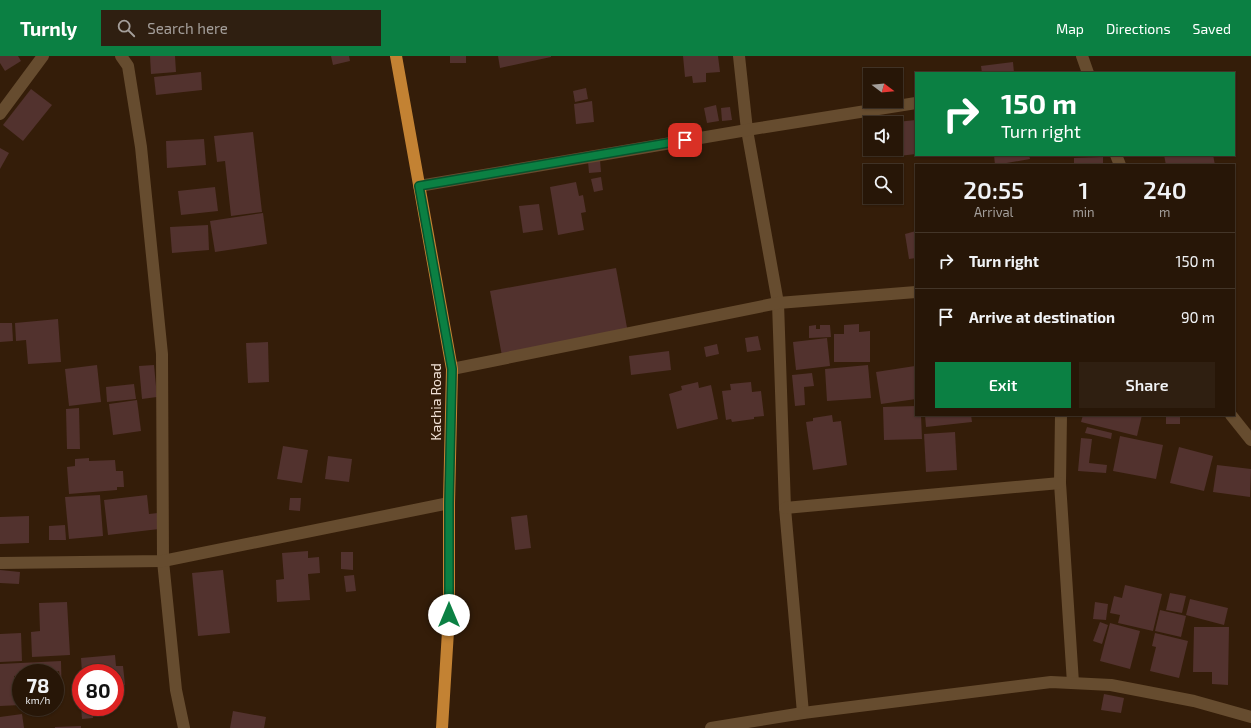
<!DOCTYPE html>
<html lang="en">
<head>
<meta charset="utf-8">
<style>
  :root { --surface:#271607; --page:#2f1f11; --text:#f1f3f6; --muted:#a49f9b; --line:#433528; --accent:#0b8043 }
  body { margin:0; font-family:"Exo 2",sans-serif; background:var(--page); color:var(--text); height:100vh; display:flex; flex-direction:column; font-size:15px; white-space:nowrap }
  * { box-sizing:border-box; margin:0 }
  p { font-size:13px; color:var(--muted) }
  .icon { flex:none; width:22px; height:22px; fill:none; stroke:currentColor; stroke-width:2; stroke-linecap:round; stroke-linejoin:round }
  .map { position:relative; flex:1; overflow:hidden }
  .sheet { position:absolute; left:915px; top:108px; width:320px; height:252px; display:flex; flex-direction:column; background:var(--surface); border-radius:0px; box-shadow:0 1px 3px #0004,0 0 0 1px var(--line) }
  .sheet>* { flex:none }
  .banner { position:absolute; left:915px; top:16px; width:320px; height:84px; border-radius:0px; box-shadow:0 1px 3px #0004,0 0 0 1px var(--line); background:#0b8043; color:#fff; overflow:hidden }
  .needle { width:26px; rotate:106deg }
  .tools { position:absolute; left:863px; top:12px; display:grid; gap:8px }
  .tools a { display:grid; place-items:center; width:40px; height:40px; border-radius:0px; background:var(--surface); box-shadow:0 1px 3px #0004,0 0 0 1px var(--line); font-size:20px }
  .speed { position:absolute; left:12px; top:608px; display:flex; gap:8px; font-size:20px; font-weight:700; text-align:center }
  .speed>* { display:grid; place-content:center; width:52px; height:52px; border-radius:50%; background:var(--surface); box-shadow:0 1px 3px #0004,0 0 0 1px var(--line); line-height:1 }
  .speed small { font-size:10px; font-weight:400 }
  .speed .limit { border:6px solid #d22; background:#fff; color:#111 }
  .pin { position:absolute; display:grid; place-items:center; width:34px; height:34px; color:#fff; margin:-17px; border-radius:8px; box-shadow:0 2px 6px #0006 }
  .me { position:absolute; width:44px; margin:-22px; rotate:0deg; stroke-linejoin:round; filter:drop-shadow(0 0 3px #0008) }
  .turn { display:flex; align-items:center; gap:14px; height:84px; padding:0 20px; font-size:18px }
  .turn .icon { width:52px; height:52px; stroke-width:2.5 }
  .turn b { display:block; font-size:28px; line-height:34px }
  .eta { display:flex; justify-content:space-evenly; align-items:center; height:68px; text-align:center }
  .eta b { font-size:24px; font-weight:600; line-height:28px }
  .cta { display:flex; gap:8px; margin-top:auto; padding:8px 20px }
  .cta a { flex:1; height:46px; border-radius:0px; background:var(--accent); color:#fff; font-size:16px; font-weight:600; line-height:46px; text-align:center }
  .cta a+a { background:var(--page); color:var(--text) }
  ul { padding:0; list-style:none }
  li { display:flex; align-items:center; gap:12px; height:56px; padding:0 20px; border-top:1px solid var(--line) }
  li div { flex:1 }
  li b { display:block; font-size:15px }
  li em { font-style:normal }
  header { display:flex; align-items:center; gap:24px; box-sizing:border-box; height:56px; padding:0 20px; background:var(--accent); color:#fff }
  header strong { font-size:19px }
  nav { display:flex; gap:22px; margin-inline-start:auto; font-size:14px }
  .search { width:280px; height:36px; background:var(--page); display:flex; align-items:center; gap:10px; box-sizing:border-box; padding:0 14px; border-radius:0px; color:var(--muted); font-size:15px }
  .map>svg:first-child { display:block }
  .building { fill:#52322e }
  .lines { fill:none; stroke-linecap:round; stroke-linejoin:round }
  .street { stroke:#664c2f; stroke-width:12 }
  .highway { stroke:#c38233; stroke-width:12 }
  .route-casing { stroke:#07532c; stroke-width:10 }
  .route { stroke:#0b8043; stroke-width:7 }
  .labels { text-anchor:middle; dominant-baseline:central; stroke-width:4; stroke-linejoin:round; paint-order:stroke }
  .street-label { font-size:14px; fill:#f0e0d5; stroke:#341d09 }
</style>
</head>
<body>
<header>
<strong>Turnly</strong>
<div class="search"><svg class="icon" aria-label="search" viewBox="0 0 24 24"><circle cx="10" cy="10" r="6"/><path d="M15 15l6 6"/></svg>Search here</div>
<nav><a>Map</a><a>Directions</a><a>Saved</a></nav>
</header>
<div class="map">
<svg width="1251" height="672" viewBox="0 0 1251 672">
  <rect width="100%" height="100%" fill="#341d09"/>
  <g class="building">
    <path d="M0 0H18L21 5 5 15 0 7Z"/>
    <path d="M150 0H175L176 16 151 18Z"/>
    <path d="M331 0H349L350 5 333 9Z"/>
    <rect x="450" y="0" width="16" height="7"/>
    <path d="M498 0H551V1L500 12Z"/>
    <path d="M683 0H718L720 16 706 17V26L693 27 692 20 685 21Z"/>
    <path d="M1013 6 1014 17H982L981 10Z"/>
    <path d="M201 16 202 34 156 39 154 21Z"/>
    <path d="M586 32 588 43 575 46 573 35Z"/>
    <path d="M31 33 52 49 23 85 3 69Z"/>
    <path d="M592 45 594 66 576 68 574 48Z"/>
    <path d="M716 49 719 65 707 67 704 52Z"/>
    <path d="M730 51 732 64 722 65 721 52Z"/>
    <path d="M916 64V98L899 100 896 66Z"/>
    <path d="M253 76 262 156 231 160 225 105 217 106 214 80Z"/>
    <path d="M204 83 206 109 167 112 166 85Z"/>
    <path d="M0 92 9 97 0 113Z"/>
    <path d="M994 99H1029L1030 103 995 109Z"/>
    <path d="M1164 99H1213L1215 109H1166Z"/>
    <path d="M1103 101V109H1074V102Z"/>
    <path d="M600 104 601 116 589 117 588 105Z"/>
    <path d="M601 121 603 134 594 136 591 123Z"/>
    <path d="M576 126 579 140 583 139 586 156 581 157 584 174 558 179 550 131Z"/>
    <path d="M215 131 218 155 181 159 178 135Z"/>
    <path d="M539 148 543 174 523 177 519 150Z"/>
    <path d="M263 157 267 188 215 196 210 165Z"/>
    <path d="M208 169 209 194 172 197 170 171Z"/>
    <path d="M916 175V202L909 203 905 178Z"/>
    <path d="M616 212 628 277 502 300 490 235Z"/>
    <path d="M58 263 61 306 28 308 26 284 16 285 15 267Z"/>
    <path d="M0 267H12L13 285 0 286Z"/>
    <path d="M859 268V276L870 275V306H834V278H844V269Z"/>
    <path d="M816 269V273H820V269H830L831 281 809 282V270Z"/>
    <path d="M758 280 761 294 747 296 745 282Z"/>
    <path d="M827 282 830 310 796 314 793 286Z"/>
    <path d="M268 286 269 326 248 327 246 287Z"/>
    <path d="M717 288 719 298 706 301 704 291Z"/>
    <path d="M669 295 671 314 631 319 629 300Z"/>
    <path d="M97 309 101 346 69 350 65 313Z"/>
    <path d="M154 309 157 341 142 343 139 310Z"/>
    <path d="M868 309 871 342 827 345 825 313Z"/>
    <path d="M915 310 916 343 881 348 876 316Z"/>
    <path d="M812 317 814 330 804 331 805 349 795 350 792 319Z"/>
    <path d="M698 326 699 332 711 329 718 363 677 373 669 338 682 334 681 330Z"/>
    <path d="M751 326 752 336 761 335 764 360 754 361V363L732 366 731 363 726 364 722 335 731 334 730 328Z"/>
    <path d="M134 328 136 343 107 346 106 331Z"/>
    <path d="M137 344 141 375 113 379 109 348Z"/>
    <path d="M916 350V359H921L922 383 884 384 883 351Z"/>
    <path d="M79 352 80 393H67L66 353Z"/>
    <path d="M832 359 833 366 841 365 847 409 813 414 806 366 813 365V362Z"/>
    <path d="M925 359H971L972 366 926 371Z"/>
    <path d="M1083 359H1142L1137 380 1081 366Z"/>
    <rect x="1166" y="359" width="14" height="9"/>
    <path d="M1087 371 1112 377 1111 383 1085 377Z"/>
    <path d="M955 376 957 414 926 416 924 378Z"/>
    <path d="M1120 380 1163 389 1156 423 1113 415Z"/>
    <path d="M1081 382 1092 383 1089 407 1107 409 1106 417 1078 415Z"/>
    <path d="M283 390 308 394 302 427 277 423Z"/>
    <path d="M1179 391 1213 400 1204 435 1170 427Z"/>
    <path d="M328 400 352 403 349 426 325 423Z"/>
    <path d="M89 402V405L115 404 116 415H123L124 431H117V434L69 438 67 411 75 410V403Z"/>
    <path d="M1217 409 1251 413 1250 441 1213 436Z"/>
    <path d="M100 439 103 480 69 483 65 441Z"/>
    <path d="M147 439 149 458 158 457 159 473 108 479 104 444Z"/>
    <path d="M290 442H301L300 455 289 454Z"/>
    <path d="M527 459 531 492 515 494 511 461Z"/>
    <path d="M29 460V487L0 488V461Z"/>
    <path d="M65 469 66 484H49V470Z"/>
    <path d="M308 495V502L319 501 320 517 308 518 310 544 277 546 276 524 284 523 282 497Z"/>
    <path d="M341 496H353V514L341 513Z"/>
    <path d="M0 514 20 516 19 528 0 527Z"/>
    <path d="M223 514 230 577 198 580 192 517Z"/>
    <path d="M354 519 356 535 346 536 344 520Z"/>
    <path d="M1125 529 1162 538 1153 575 1118 567 1120 559 1110 557 1114 540 1122 542Z"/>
    <path d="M1170 537 1186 540 1182 557 1166 554Z"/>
    <path d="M1190 543 1228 552 1224 569 1186 559Z"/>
    <path d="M67 546 70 599 32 601 31 576 40 575 39 547Z"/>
    <path d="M1095 546 1108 548 1106 564 1093 563Z"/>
    <path d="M1160 554 1186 560 1181 581 1155 575Z"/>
    <path d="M1100 566 1108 569 1102 588 1093 585Z"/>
    <path d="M1110 567 1140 575 1130 613 1100 605Z"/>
    <path d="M1194 571H1229L1228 629 1212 628V616H1193Z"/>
    <path d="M21 577 22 605 0 606V578Z"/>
    <path d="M1155 577 1188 585 1179 622 1150 615 1156 591 1152 590Z"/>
    <path d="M115 599 116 610H123L125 629 115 630V617H82L81 602Z"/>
    <path d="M61 605 62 647H55V620H60L59 615 48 617H21V619L14 620 15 625 21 624V649L0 650V608Z"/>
    <path d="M1104 638 1124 642 1121 657 1101 654Z"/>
    <path d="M81 651H93V662L82 663Z"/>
    <path d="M233 655 266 661 264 672H230Z"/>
    <path d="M22 658 24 672H0V661Z"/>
    <path d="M81 670V672H55V671Z"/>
  </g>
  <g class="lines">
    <g class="street">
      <path d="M121 0 128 10 141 91 162 298 163 505 176 634 184 672"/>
      <path d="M739 0 747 74 778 247 785 452 803 657"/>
      <path d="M1082 0 1088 17"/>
      <path d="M0 58 43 0"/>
      <path d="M1116 99 1120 109"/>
      <path d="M419 130 747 74 916 47"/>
      <path d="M452 313 778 247 916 236"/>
      <path d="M1061 359 1060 427 1073 627"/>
      <path d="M1231 359 1251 384"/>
      <path d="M785 452 1060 427"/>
      <path d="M0 507 163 505 449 447"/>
      <path d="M711 672 803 657 1051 626 1111 629 1194 645 1251 661"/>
    </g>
    <path class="highway" d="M396 0 452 313 449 447V559L442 672"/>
  </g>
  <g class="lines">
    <g class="route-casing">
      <path id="route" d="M449 559V447L452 313 419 130 685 84"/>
    </g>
    <use href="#route" class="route"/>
  </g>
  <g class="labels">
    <g class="street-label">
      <text transform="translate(435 346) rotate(-90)">Kachia Road</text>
    </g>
  </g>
</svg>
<div class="tools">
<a><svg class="needle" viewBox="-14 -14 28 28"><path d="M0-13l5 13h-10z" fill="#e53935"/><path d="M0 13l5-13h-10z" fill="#a49f9b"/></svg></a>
<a><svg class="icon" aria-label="sound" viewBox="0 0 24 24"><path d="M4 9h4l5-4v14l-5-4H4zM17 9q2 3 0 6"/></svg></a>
<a><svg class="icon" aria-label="search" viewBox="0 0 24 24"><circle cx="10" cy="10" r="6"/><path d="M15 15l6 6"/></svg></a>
</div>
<div class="speed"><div>78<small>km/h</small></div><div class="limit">80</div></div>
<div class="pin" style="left:685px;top:84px;background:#d93025"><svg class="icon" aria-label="arrive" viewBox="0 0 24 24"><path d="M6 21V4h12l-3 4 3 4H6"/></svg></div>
<svg class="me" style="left:449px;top:559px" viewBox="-20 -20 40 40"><circle r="19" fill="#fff"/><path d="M0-13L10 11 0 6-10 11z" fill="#0b8043"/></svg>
<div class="banner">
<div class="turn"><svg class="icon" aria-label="right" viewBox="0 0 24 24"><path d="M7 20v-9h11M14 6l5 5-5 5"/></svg><div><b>150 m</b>Turn right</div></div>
</div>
<section class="sheet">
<div class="eta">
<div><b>20:55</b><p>Arrival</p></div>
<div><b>1</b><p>min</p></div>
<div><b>240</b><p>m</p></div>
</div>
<ul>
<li><svg class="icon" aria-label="right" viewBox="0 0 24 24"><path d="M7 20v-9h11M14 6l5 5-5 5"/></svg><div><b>Turn right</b></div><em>150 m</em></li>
<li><svg class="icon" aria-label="arrive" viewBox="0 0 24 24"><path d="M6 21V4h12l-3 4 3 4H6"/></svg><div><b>Arrive at destination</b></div><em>90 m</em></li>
</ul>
<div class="cta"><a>Exit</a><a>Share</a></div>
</section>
</div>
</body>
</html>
